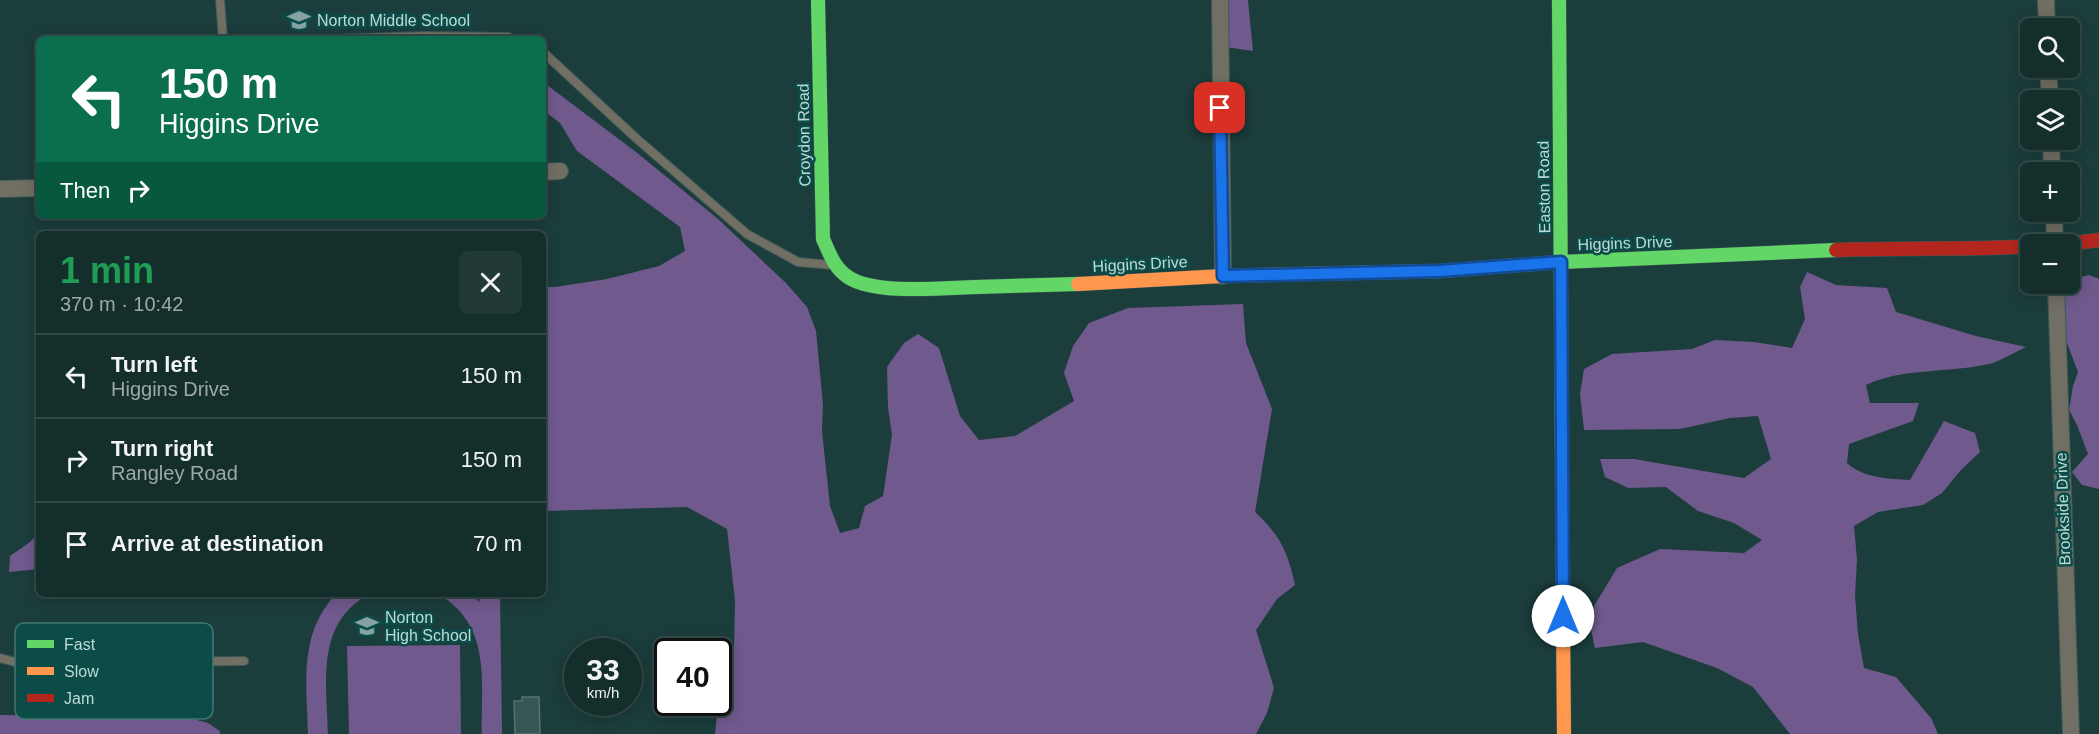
<!DOCTYPE html>
<html lang="en">
<head>
<meta charset="utf-8">
<style>
  :root { --surface:#142e2c; --page:#213a38; --text:#f1f3f6; --muted:#9da8a9; --line:#334a48 }
  body { margin:0; font-family:Arial,sans-serif; background:var(--page); color:var(--text); height:100vh; display:flex; flex-direction:column; font-size:22px; white-space:nowrap }
  * { box-sizing:border-box; margin:0 }
  p { font-size:20px; color:var(--muted) }
  .icon { flex:none; width:33px; height:33px; fill:none; stroke:currentColor; stroke-width:2; stroke-linecap:round; stroke-linejoin:round }
  .map { position:relative; flex:1; overflow:hidden }
  .drawer { position:absolute; left:36px; top:231px; width:510px; height:366px; display:flex; flex-direction:column; background:var(--surface); border-radius:9px; box-shadow:0 3px 15px #0003,0 0 0 2px var(--line) }
  .drawer>* { flex:none }
  .top-card { position:absolute; left:36px; top:36px; width:510px; height:183px; border-radius:9px; box-shadow:0 3px 15px #0003,0 0 0 2px var(--line); background:#0b6e4f; color:#fff; overflow:hidden }
  .tools { position:absolute; left:2020px; top:18px; display:grid; gap:12px }
  .tools a { display:grid; place-items:center; width:60px; height:60px; border-radius:9px; background:var(--surface); box-shadow:0 3px 15px #0003,0 0 0 2px var(--line); font-size:30px }
  .speed { position:absolute; left:564px; top:638px; display:flex; gap:12px; font-size:30px; font-weight:700; text-align:center }
  .speed>* { display:grid; place-content:center; width:78px; height:78px; border-radius:50%; background:var(--surface); box-shadow:0 3px 15px #0003,0 0 0 2px var(--line); line-height:1 }
  .speed small { font-size:15px; font-weight:400 }
  .speed .limit { border:3px solid #111; border-radius:9px; background:#fff; color:#111 }
  .pin { position:absolute; display:grid; place-items:center; width:51px; height:51px; color:#fff; margin:-26px; border-radius:12px; box-shadow:0 3px 9px #0006 }
  .me { position:absolute; width:66px; margin:-33px; rotate:0deg; stroke-linejoin:round; filter:drop-shadow(0 0 4px #0008) }
  .turn { display:flex; align-items:center; gap:21px; height:126px; padding:0 24px; font-size:27px }
  .turn .icon { width:78px; height:78px; stroke-width:2.5 }
  .turn b { display:block; font-size:42px; line-height:51px }
  .then { display:flex; align-items:center; height:57px; padding:0 24px; background:#0003; gap:12px; font-size:22px }
  .round { display:grid; place-items:center; flex:none; width:63px; height:63px; border-radius:9px; background:var(--page) }
  .headline { display:flex; align-items:center; justify-content:space-between; height:102px; padding:0 24px }
  h1 { font-size:36px; font-weight:600; line-height:45px; color:#1e9e55 }
  ul { padding:0; list-style:none }
  li { display:flex; align-items:center; gap:18px; height:84px; padding:0 24px; border-top:2px solid var(--line) }
  li div { flex:1 }
  li b { display:block; font-size:22px }
  li em { font-style:normal }
  .map>svg:first-child { display:block }
  .green { fill:#70598d }
  .building { fill:#365555; stroke:#587374; stroke-width:1.5 }
  .lines { fill:none; stroke-linecap:round; stroke-linejoin:round }
  .lane-casing { stroke:#3e5a58; stroke-width:10 }
  .street-casing { stroke:#3e5a58; stroke-width:18 }
  .fast-casing { stroke:#3e5a58; stroke-width:15 }
  .slow-casing { stroke:#3e5a58; stroke-width:15 }
  .jam-casing { stroke:#3e5a58; stroke-width:15 }
  .lane { stroke:#716f64; stroke-width:8 }
  .street { stroke:#716f64; stroke-width:16 }
  .fast { stroke:#63d668; stroke-width:14 }
  .slow { stroke:#ff974d; stroke-width:14 }
  .jam { stroke:#b3261e; stroke-width:14 }
  .route-casing { stroke:#114b97; stroke-width:15 }
  .route { stroke:#1a73e8; stroke-width:10 }
  .labels { text-anchor:middle; dominant-baseline:central; stroke-width:5; stroke-linejoin:round; paint-order:stroke }
  .poi-label { font-size:16px; fill:#bedad7; stroke:#0c4c48; text-anchor:start }
  .street-label { font-size:16px; fill:#bedad7; stroke:#0c4c48 }
  .key { fill:#0c4c48; stroke:#417773; stroke-width:1.5 }
  .key-label { font-size:16px; fill:#bedad7 }
</style>
</head>
<body>
<div class="map">
<svg width="2099" height="734" viewBox="0 0 2099 734">
  <rect width="100%" height="100%" fill="#1b3d3b"/>
  <g class="green">
    <path d="M1226 0H1248L1253 51 1225 47Z"/>
    <path d="M543 82 636 152 718 219 786 283 807 307 816 331 823 405 822 431 830 506 840 533 859 528 865 506 883 496 892 435 888 407 887 367 904 343 918 334 939 348 960 416 979 440 1015 436 1074 401 1064 373 1073 346 1089 323 1128 308 1243 304 1246 343 1272 409 1255 512C1280 535 1288 552 1295 585L1277 599 1256 630 1274 688 1267 713 1256 734H715L721 678 734 652 735 601 727 529 687 507 543 511V287H555L607 279 659 266 685 251 680 227 577 151 560 123 543 110Z"/>
    <path d="M1807 272 1836 285 1887 288 1896 312 1976 336 2026 347C2013 353 1998 363 1984 365 1945 373 1902 368 1866 385L1870 403H1919L1913 421 1849 444 1847 463C1863 478 1889 479 1910 480L1944 421 1975 433 1980 452 1960 471 1942 493 1923 505 1878 512 1854 526 1857 559 1855 596 1858 634 1864 668 1896 677 1931 718 1938 734H1790L1753 687 1717 668 1643 642 1595 648 1588 616 1617 568 1660 549 1744 553 1762 540 1734 523 1698 511 1666 487 1628 488 1605 477 1600 459H1634L1744 478 1771 459 1758 416 1730 418 1680 429 1584 430 1580 394 1584 369 1612 354 1692 349 1715 340 1754 342 1792 348 1805 319 1800 287Z"/>
    <path d="M2089 275 2099 279V489L2082 485 2072 472 2088 454 2077 425 2069 410 2073 386 2078 372 2057 317 2061 301 2070 280Z"/>
    <path d="M39 533V569L9 572 10 556 30 542Z"/>
    <path d="M336 594H369C315 624 327 682 328 734H308C307 684 298 634 336 594Z"/>
    <path d="M438 594H472L479 602 480 597H500L502 734H482C481 681 492 625 438 594Z"/>
    <path d="M460 645 461 734H349L347 646Z"/>
    <path d="M0 715 186 717 208 723 220 731V734H0Z"/>
  </g>
  <path class="building" d="M522 697H539L540 734H515L514 701H522Z"/>
  <g class="lines">
    <g class="lane-casing">
      <g id="lane">
        <path d="M220 0 223 39"/>
        <path d="M336 39 424 36 508 37 513 39"/>
        <path d="M543 52 637 139 747 234 798 262 832 265"/>
        <path d="M0 658 19 663 244 661"/>
      </g>
    </g>
    <g class="street-casing">
      <g id="street">
        <path d="M1220 0 1223 276"/>
        <path d="M2046 0 2047 28"/>
        <path d="M2048 68 2050 100"/>
        <path d="M2051 140 2052 172"/>
        <path d="M543 172 560 171"/>
        <path d="M0 189 39 188"/>
        <path d="M2054 212 2055 244"/>
        <path d="M2056 284 2071 734"/>
      </g>
    </g>
    <g class="fast-casing">
      <g id="fast">
        <path d="M818 0 823 239C830 254 834 268 848 277 874 295 943 288 976 287 1010 286 1044 285 1078 284"/>
        <path d="M1559 0 1563 621"/>
        <path d="M1347 273 1439 271 1561 262 1836 250"/>
      </g>
    </g>
    <g class="slow-casing">
      <g id="slow">
        <path d="M1078 284 1223 276 1347 273"/>
        <path d="M1563 621 1564 734"/>
      </g>
    </g>
    <g class="jam-casing">
      <path id="jam" d="M1836 250C1922 247 2014 252 2099 240"/>
    </g>
    <use href="#lane" class="lane"/>
    <use href="#street" class="street"/>
    <use href="#fast" class="fast"/>
    <use href="#slow" class="slow"/>
    <use href="#jam" class="jam"/>
  </g>
  <g class="lines">
    <g class="route-casing">
      <path id="route" d="M1220 108 1223 276 1439 271 1561 262 1563 616"/>
    </g>
    <use href="#route" class="route"/>
  </g>
  <defs>
    <g id="school-bare" transform="scale(1.8)"><path d="M0-5L7-2L0 1L-7-2ZM-4 1L0 2.5L4 1V4Q0 6-4 4Z" fill="#85a3a0" stroke="#0c4c48" stroke-width="2.5" paint-order="stroke"/></g>
  </defs>
  <g fill-rule="evenodd">
    <use href="#school-bare" x="299" y="20"/>
    <use href="#school-bare" x="367" y="626"/>
  </g>
  <g class="labels">
    <g class="poi-label">
      <text x="317" y="20">Norton Middle School</text>
      <text x="385" y="617">Norton<tspan x="385" dy="18">High School</tspan></text>
    </g>
    <g class="street-label">
      <text transform="translate(804 135) rotate(-91)">Croydon Road</text>
      <text transform="translate(1544 187) rotate(-91)">Easton Road</text>
      <text transform="translate(1625 243) rotate(-2)">Higgins Drive</text>
      <text transform="translate(1140 264) rotate(-3)">Higgins Drive</text>
      <text transform="translate(2063 509) rotate(-92)">Brookside Drive</text>
    </g>
  </g>
  <rect x="15" y="623" width="198" height="96" rx="9" class="key"/>
  <rect x="27" y="640" width="27" height="8" fill="#63d668"/>
  <rect x="27" y="667" width="27" height="8" fill="#ff974d"/>
  <rect x="27" y="694" width="27" height="8" fill="#b3261e"/>
  <g class="key-label">
    <text x="64" y="650">Fast</text>
    <text x="64" y="677">Slow</text>
    <text x="64" y="704">Jam</text>
  </g>
</svg>
<div class="tools">
<a><svg class="icon" aria-label="search" viewBox="0 0 24 24"><circle cx="10" cy="10" r="6"/><path d="M15 15l6 6"/></svg></a>
<a><svg class="icon" aria-label="layers" viewBox="0 0 24 24"><path d="M12 4l9 5-9 5-9-5zM3 14l9 5 9-5"/></svg></a>
<a>+</a>
<a>−</a>
</div>
<div class="speed"><div>33<small>km/h</small></div><div class="limit">40</div></div>
<div class="pin" style="left:1220px;top:108px;background:#d93025"><svg class="icon" aria-label="arrive" viewBox="0 0 24 24"><path d="M6 21V4h12l-3 4 3 4H6"/></svg></div>
<svg class="me" style="left:1563px;top:616px" viewBox="-20 -20 40 40"><circle r="19" fill="#fff"/><path d="M0-13L10 11 0 6-10 11z" fill="#1a73e8"/></svg>
<div class="top-card">
<div class="turn"><svg class="icon" aria-label="left" viewBox="0 0 24 24"><path d="M17 20v-9H6M10 6l-5 5 5 5"/></svg><div><b>150 m</b>Higgins Drive</div></div>
<div class="then">Then<svg class="icon" aria-label="right" viewBox="0 0 24 24"><path d="M7 20v-9h11M14 6l5 5-5 5"/></svg></div>
</div>
<section class="drawer">
<div class="headline"><div><h1>1 min</h1><p>370 m · 10:42</p></div><a class="round"><svg class="icon" aria-label="close" viewBox="0 0 24 24"><path d="M6 6l12 12M18 6L6 18"/></svg></a></div>
<ul>
<li><svg class="icon" aria-label="left" viewBox="0 0 24 24"><path d="M17 20v-9H6M10 6l-5 5 5 5"/></svg><div><b>Turn left</b><p>Higgins Drive</p></div><em>150 m</em></li>
<li><svg class="icon" aria-label="right" viewBox="0 0 24 24"><path d="M7 20v-9h11M14 6l5 5-5 5"/></svg><div><b>Turn right</b><p>Rangley Road</p></div><em>150 m</em></li>
<li><svg class="icon" aria-label="arrive" viewBox="0 0 24 24"><path d="M6 21V4h12l-3 4 3 4H6"/></svg><div><b>Arrive at destination</b></div><em>70 m</em></li>
</ul>
</section>
</div>
</body>
</html>
